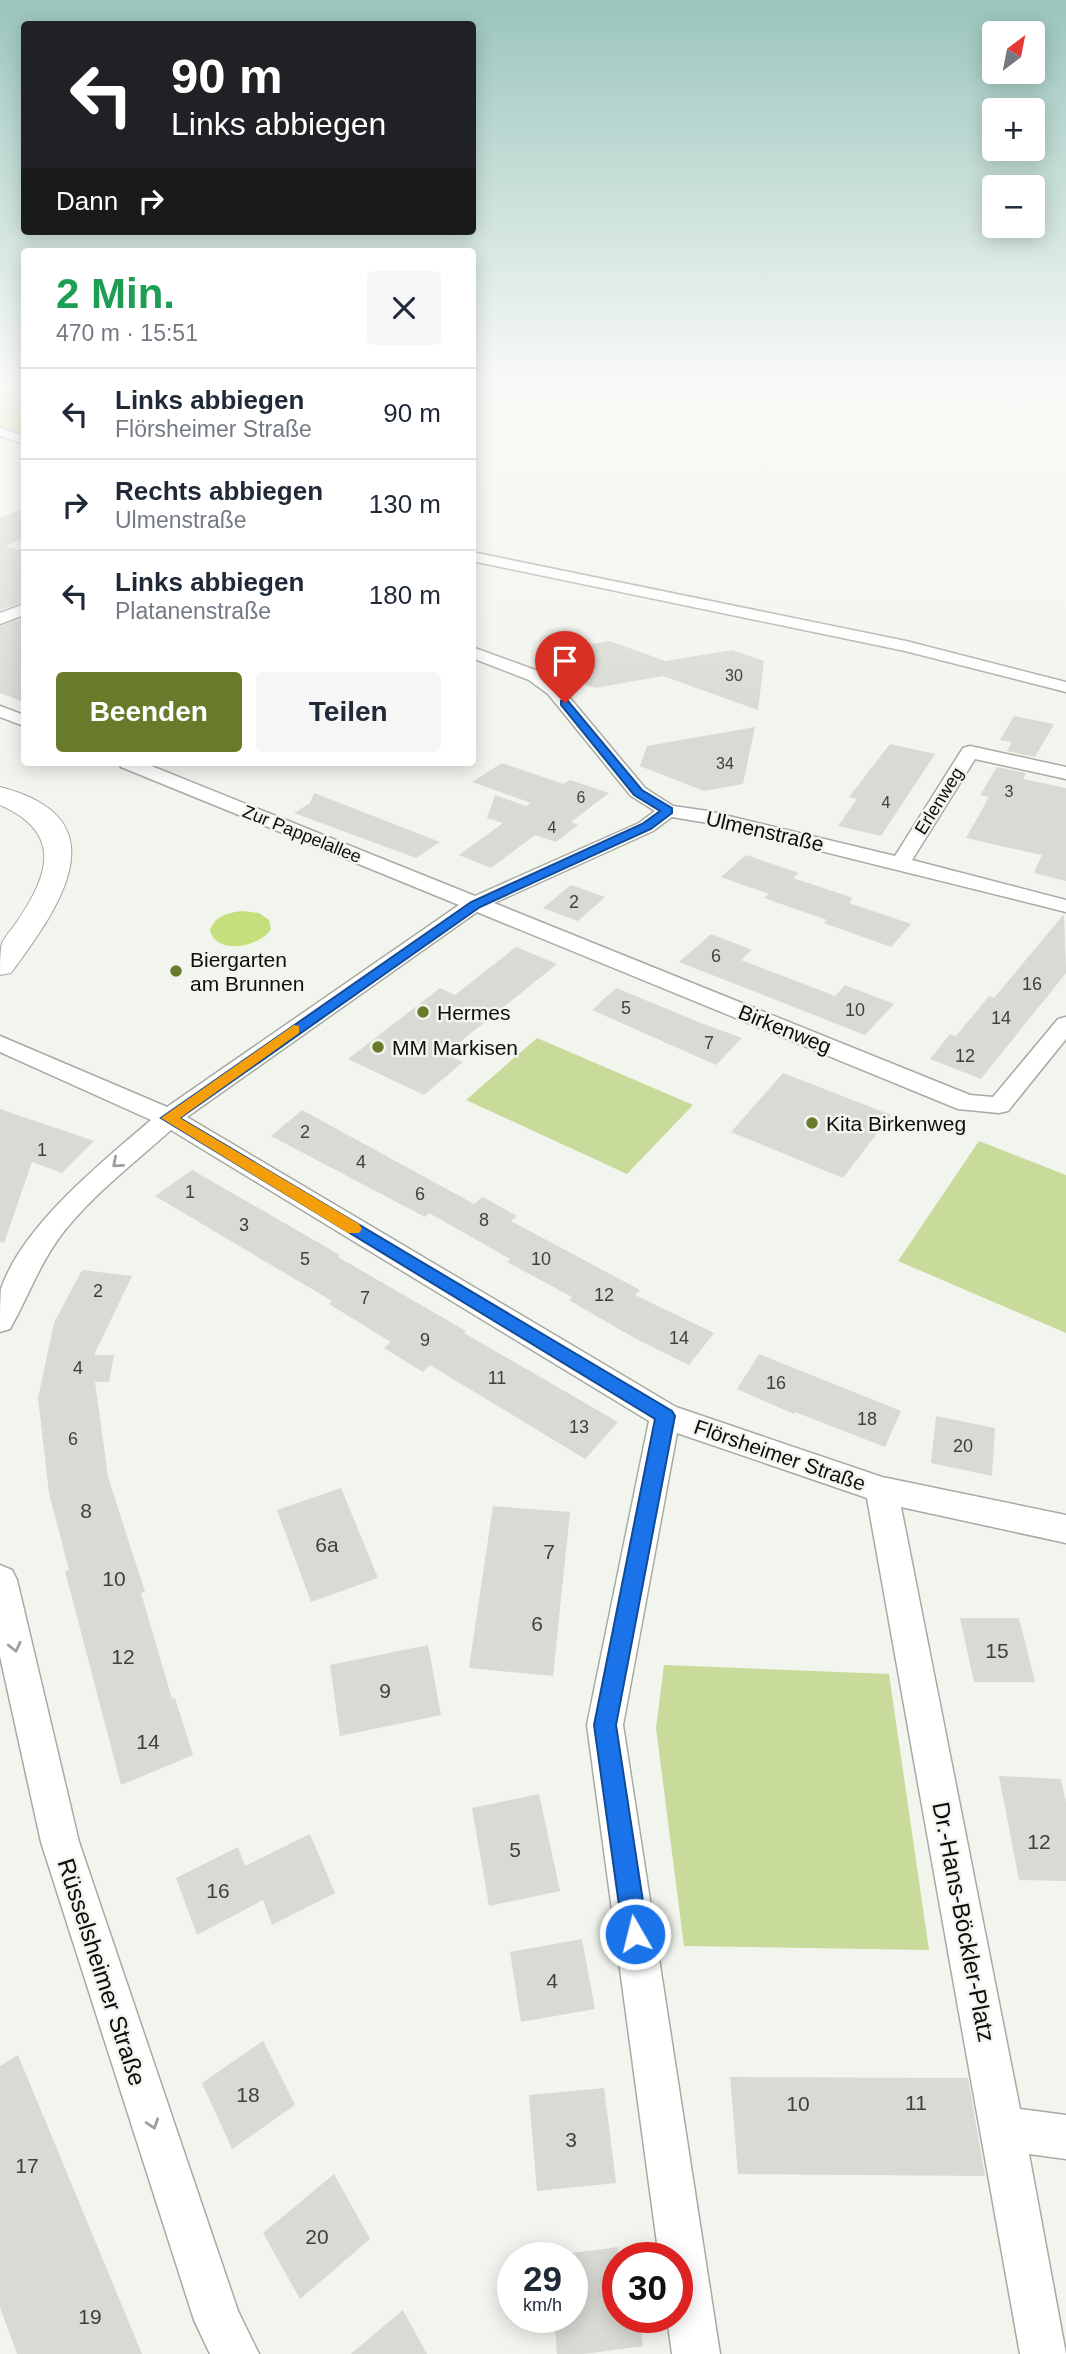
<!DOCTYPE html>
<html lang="de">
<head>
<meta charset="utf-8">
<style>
  :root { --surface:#fff; --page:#f6f6f7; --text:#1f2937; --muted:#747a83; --line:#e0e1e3; --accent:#687b2b }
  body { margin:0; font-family:Helvetica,sans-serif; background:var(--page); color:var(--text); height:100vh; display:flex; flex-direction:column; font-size:26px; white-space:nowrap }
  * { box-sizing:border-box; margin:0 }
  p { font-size:23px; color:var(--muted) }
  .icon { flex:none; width:38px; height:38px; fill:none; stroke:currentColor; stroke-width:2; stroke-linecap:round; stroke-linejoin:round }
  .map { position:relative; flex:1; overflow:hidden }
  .details { position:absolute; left:21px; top:248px; width:455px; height:518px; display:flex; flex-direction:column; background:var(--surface); border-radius:7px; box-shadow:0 4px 18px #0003 }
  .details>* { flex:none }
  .guide { position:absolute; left:21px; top:21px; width:455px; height:214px; border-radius:7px; box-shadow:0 4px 18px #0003; background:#202124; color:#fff; overflow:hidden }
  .needle { width:46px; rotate:32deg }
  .fabs { position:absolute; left:982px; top:21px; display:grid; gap:14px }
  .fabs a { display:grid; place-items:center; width:63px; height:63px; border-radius:7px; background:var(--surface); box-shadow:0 4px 18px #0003; font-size:35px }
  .speed { position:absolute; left:497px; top:2242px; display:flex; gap:14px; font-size:35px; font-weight:700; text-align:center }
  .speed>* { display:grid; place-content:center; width:91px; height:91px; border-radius:50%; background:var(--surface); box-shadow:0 4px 18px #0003; line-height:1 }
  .speed small { font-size:18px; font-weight:400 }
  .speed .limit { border:10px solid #d22; background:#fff; color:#111 }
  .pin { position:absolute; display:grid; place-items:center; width:60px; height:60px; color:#fff; margin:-72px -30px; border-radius:50% 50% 50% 0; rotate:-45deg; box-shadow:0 0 7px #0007 }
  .pin .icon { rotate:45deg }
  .me { position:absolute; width:77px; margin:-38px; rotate:352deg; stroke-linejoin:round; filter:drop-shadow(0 0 5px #0008) }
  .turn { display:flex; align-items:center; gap:24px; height:147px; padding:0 35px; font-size:32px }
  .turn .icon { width:91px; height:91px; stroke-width:2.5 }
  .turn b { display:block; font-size:49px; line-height:60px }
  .then { display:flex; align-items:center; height:66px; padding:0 35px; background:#0003; gap:14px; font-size:26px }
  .round { display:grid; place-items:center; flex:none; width:74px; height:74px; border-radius:7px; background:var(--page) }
  .overview { display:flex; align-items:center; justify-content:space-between; height:119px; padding:0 35px }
  h1 { font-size:42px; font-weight:800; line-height:52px; color:#1e9e55 }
  .primary-button { display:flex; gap:14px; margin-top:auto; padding:14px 35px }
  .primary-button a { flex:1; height:80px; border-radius:7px; background:var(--accent); color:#fff; font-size:28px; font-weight:800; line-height:80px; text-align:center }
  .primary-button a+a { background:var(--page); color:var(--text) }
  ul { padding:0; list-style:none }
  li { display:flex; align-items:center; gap:21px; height:91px; padding:0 35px; border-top:2px solid var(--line) }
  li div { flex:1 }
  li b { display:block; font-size:26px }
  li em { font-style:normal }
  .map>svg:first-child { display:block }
  .green { fill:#c8db9a }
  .water { fill:#c5df7d }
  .building { fill:#d8dad3 }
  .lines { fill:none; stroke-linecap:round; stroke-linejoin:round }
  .street-casing { stroke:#a8aaa3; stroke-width:3 }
  .secondary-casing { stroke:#a8aaa3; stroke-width:2 }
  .street { fill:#fff; fill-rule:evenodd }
  .secondary { fill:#fff; fill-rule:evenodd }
  .oneway { stroke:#9e9f9e }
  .route { fill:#1a73e8; stroke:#114b97; stroke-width:2 }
  .slow { fill:#f59e0b }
  .poi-dot { fill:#687b2b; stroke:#f2f5ed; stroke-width:2.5 }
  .labels { text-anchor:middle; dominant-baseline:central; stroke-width:5; stroke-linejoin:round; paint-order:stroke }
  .far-number-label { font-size:16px; fill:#40413e }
  .far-street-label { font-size:18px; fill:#0d0e0c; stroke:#f2f5ed }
  .number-label { font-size:18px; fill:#40413e }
  .street-label { font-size:21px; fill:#0d0e0c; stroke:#f2f5ed }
  .poi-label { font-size:21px; fill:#0d0e0c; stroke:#f2f5ed; text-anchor:start }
  .near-number-label { font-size:21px; fill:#40413e }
  .near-street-label { font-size:24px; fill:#0d0e0c; stroke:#f2f5ed }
</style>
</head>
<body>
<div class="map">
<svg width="1066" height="2354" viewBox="0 0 1066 2354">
  <rect width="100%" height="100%" fill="#f2f5ed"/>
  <g class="green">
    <path d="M0 381H24V437L0 429Z"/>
    <path d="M537 1038 693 1105 627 1174 466 1100Z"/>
    <path d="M979 1141 1066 1175V1333L898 1261Z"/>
    <path d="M664 1665 889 1674 929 1950 684 1946 656 1728Z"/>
  </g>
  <path class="water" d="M243 911 259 913 269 920 271 929C260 947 216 956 210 930 215 916 229 912 243 911Z"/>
  <g class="building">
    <path d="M24 508V538L6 546 24 551V602L0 610V518Z"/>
    <path d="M24 618V702L0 693V626Z"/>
    <path d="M610 641 665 661 732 650 764 661 758 710 663 676 595 688 565 677 574 647Z"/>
    <path d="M1014 716 1054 724 1035 757 1007 751 1012 742 1000 740Z"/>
    <path d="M755 727 743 784 704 791 640 766 647 746Z"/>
    <path d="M890 744 935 754 881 836 838 826 857 799 849 797Z"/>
    <path d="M502 763 563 784 570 780 609 793 571 822 578 825 556 842 535 835 491 868 459 855 503 823 487 818 495 795 526 806 531 803 472 782Z"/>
    <path d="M997 767 1026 773 1023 779 1066 788V881L1034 873 1042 855 966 838 989 797 980 795Z"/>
    <path d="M314 793 440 842 416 858 294 813 310 803Z"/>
    <path d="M746 855 799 873 793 878 853 898 849 903 911 924 891 947 824 923 827 920 764 898 769 894 721 877Z"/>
    <path d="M571 885 605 897 578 921 543 908Z"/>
    <path d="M1064 914 1066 973 981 1079 930 1059 950 1034 956 1036 989 996 994 998Z"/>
    <path d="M711 934 752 950 741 960 835 996 845 985 894 1004 865 1035 679 962Z"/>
    <path d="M516 947 557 964 445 1054 463 1062 424 1095 348 1059 440 988 455 995Z"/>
    <path d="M616 988 701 1023 742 1038 716 1065 592 1010Z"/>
    <path d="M783 1073 891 1115 843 1178 731 1132Z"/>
    <path d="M0 1109 94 1141 62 1173 32 1162 4 1243 0 1242Z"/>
    <path d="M302 1110 474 1204 483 1197 517 1216 511 1221 640 1290 635 1295 714 1333 689 1365 636 1339 569 1300 572 1297 507 1262 510 1259 429 1213 425 1217 271 1136Z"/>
    <path d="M192 1170 340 1255 338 1257 466 1331 464 1333 618 1422 585 1459 430 1365 423 1372 384 1348 391 1342 329 1304 332 1301 155 1196Z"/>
    <path d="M82 1270 132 1276 94 1355H114L109 1382H95L108 1477 145 1592 141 1593 172 1699 175 1698 193 1755 121 1785 65 1571 69 1570 49 1493 38 1398 54 1323Z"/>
    <path d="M759 1354 901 1411 885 1447 795 1412 794 1414 737 1389Z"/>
    <path d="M936 1416 995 1428 992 1476 931 1463Z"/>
    <path d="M341 1488 378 1578 311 1602 277 1510Z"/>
    <path d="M493 1506 570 1512 553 1676 469 1668Z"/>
    <path d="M960 1618H1019L1035 1682H974Z"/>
    <path d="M428 1645 441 1715 340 1736 330 1665Z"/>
    <path d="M999 1776 1061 1779 1066 1802V1881L1019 1880Z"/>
    <path d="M539 1794 560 1891 489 1906 472 1808Z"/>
    <path d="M310 1834 335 1893 272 1925 263 1900 197 1935 176 1878 238 1847 245 1866Z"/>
    <path d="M582 1939 595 2009 521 2022 510 1952Z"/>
    <path d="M263 2041 295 2105 232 2149 202 2083Z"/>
    <path d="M18 2055 142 2354H17L0 2307V2066Z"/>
    <path d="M730 2077 968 2078 985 2176 738 2174Z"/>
    <path d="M604 2088 616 2183 537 2191 529 2095Z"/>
    <path d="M334 2174 370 2239 300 2299 263 2233Z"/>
    <path d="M618 2247V2317H639L643 2346 584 2354H557L554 2317H572V2253Z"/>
    <path d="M403 2310 427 2354H351Z"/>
  </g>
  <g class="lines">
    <g class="street-casing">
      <g id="street">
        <path d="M0 428 24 436V444L0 436Z"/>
        <path d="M472 552 906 641 1066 682V692L905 651 472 561Z"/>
        <path d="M24 604V615L0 624V613Z"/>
        <path d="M472 647 541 672 560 686 645 788 673 806 708 811 895 856 963 748 970 746 1066 767V779L975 759 912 860 1066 900V912L708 823 672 817 653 831 494 903 970 1095 993 1097 1058 1019 1066 1017V1039L1008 1111 999 1113 958 1109 477 912 187 1117 676 1407 882 1477 1066 1515V1543L901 1507 1020 2109 1066 2115V2159L1029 2154 1066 2354H1020L867 1498 677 1433 623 1725 720 2354H672L667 2317H677V2258H659L587 1725 649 1421 171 1130C135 1162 95 1193 65 1230 41 1260 29 1295 10 1329L0 1332C0 1319 0 1301 1 1289 22 1226 102 1162 151 1120L0 1052V1036L167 1107 459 905 121 767 119 763H144L475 896 639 823 655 811 631 796 548 694 529 680 472 658Z"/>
        <path d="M0 706 24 715V726L0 717Z"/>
        <path d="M0 1565 12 1570 17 1580 79 1842 238 2311 259 2354H210L194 2320 41 1842 0 1656Z"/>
      </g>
    </g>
    <g class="secondary-casing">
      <path id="secondary" d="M0 787C123 818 60 907 11 973L0 975C0 966 0 951 2 943 6 935 13 928 18 920 51 872 61 832 0 805Z"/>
    </g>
    <use href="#street" class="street"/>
    <use href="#secondary" class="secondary"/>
  </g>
  <defs><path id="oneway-chevron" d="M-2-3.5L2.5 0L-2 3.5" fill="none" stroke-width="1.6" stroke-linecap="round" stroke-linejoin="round" transform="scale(1.75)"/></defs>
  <g class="oneway">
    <use href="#oneway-chevron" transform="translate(117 1163) rotate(139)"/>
    <use href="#oneway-chevron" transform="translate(15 1647) rotate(77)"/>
    <use href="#oneway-chevron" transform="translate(153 2124) rotate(72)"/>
  </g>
  <linearGradient id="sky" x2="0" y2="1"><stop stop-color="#9ac5bd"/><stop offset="0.54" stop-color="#f9faf7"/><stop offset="1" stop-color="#f9faf7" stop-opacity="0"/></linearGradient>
  <rect width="1066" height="711" fill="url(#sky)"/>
  <path class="route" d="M561 701H568L642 790 672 808V813L651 829 480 907 180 1118 672 1411 675 1416 616 1725 648 1934 644 1943 635 1946 627 1943 623 1934 594 1725 655 1419 161 1118 471 902 642 824 660 811 634 795 561 705Z"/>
  <path class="slow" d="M294 1025 299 1026V1033L180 1118 359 1224 362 1229 359 1233H348L161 1118Z"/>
  <g class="poi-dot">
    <circle cx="176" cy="971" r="7"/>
    <circle cx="423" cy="1012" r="7"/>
    <circle cx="378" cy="1047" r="7"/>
    <circle cx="812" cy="1123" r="7"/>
  </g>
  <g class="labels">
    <g class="far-number-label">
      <text x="734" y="675">30</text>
      <text x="725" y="763">34</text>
      <text x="1009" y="791">3</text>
      <text x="581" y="797">6</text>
      <text x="886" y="802">4</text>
      <text x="552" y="827">4</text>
    </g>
    <g class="far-street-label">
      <text transform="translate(939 801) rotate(-58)">Erlenweg</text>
      <text transform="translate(302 834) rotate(22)">Zur Pappelallee</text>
    </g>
    <g class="number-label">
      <text x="574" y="902">2</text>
      <text x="716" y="956">6</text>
      <text x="1032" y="984">16</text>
      <text x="626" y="1008">5</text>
      <text x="855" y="1010">10</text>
      <text x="1001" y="1018">14</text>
      <text x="709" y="1043">7</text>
      <text x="965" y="1056">12</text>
      <text x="305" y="1132">2</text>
      <text x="42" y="1150">1</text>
      <text x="361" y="1162">4</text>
      <text x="190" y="1192">1</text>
      <text x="420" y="1194">6</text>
      <text x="484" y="1220">8</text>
      <text x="244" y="1225">3</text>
      <text x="305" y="1259">5</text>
      <text x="541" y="1259">10</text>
      <text x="98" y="1291">2</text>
      <text x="604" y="1295">12</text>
      <text x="365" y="1298">7</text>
      <text x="679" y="1338">14</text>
      <text x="425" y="1340">9</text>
      <text x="78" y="1368">4</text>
      <text x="497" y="1378">11</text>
      <text x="776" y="1383">16</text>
      <text x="867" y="1419">18</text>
      <text x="579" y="1427">13</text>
      <text x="73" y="1439">6</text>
      <text x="963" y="1446">20</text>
    </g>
    <g class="street-label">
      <text transform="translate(765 831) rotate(13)">Ulmenstraße</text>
      <text transform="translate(785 1029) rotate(22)">Birkenweg</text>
      <text transform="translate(780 1455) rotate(19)">Flörsheimer Straße</text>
    </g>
    <g class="poi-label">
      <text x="190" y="959">Biergarten<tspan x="190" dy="24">am Brunnen</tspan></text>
      <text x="437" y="1012">Hermes</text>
      <text x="392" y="1047">MM Markisen</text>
      <text x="826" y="1123">Kita Birkenweg</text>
    </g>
    <g class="near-number-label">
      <text x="86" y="1510">8</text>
      <text x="327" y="1544">6a</text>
      <text x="549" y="1551">7</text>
      <text x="114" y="1578">10</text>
      <text x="537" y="1623">6</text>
      <text x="997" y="1650">15</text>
      <text x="123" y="1656">12</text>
      <text x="385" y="1690">9</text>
      <text x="148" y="1741">14</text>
      <text x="1039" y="1841">12</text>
      <text x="515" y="1849">5</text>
      <text x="218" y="1890">16</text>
      <text x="552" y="1980">4</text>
      <text x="248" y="2094">18</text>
      <text x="916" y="2102">11</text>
      <text x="798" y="2103">10</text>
      <text x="571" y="2139">3</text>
      <text x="27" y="2165">17</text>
      <text x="317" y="2236">20</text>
      <text x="90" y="2316">19</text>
    </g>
    <g class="near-street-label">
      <text transform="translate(964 1922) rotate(79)">Dr.-Hans-Böckler-Platz</text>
      <text transform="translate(102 1972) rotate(72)">Rüsselsheimer Straße</text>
    </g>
  </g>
</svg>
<div class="fabs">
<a><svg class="needle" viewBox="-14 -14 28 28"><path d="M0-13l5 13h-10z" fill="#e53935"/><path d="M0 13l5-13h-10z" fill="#747a83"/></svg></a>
<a>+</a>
<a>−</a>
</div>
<div class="speed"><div>29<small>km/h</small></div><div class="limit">30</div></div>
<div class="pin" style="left:565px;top:703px;background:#d93025"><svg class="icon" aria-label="arrive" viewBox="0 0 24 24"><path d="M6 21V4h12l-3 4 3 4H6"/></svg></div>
<svg class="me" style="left:635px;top:1934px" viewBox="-20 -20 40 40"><circle r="17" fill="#1a73e8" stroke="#fff" stroke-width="3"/><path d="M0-11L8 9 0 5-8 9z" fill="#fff"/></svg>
<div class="guide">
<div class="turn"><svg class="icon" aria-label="left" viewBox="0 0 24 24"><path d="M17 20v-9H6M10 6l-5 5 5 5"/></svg><div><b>90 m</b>Links abbiegen</div></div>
<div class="then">Dann<svg class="icon" aria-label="right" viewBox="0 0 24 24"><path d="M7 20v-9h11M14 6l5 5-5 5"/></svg></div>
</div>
<section class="details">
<div class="overview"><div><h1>2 Min.</h1><p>470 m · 15:51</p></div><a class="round"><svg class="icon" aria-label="close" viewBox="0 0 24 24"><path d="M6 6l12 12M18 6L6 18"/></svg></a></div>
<ul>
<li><svg class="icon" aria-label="left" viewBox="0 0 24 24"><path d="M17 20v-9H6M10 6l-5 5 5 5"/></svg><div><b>Links abbiegen</b><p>Flörsheimer Straße</p></div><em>90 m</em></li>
<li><svg class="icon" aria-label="right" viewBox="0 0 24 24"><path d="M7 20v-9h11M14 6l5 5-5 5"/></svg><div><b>Rechts abbiegen</b><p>Ulmenstraße</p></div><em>130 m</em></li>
<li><svg class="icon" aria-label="left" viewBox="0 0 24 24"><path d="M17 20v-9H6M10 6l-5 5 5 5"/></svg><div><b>Links abbiegen</b><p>Platanenstraße</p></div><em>180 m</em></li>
</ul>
<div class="primary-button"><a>Beenden</a><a>Teilen</a></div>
</section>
</div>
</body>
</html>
